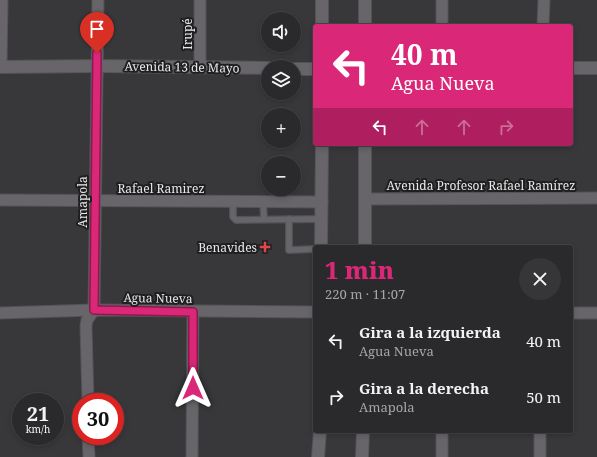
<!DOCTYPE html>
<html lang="es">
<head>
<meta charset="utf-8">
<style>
  :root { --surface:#2a292c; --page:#363538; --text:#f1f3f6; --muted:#a5a6a9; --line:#464548; --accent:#db2777 }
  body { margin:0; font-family:"Noto Serif",serif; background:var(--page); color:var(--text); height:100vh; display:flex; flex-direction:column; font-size:15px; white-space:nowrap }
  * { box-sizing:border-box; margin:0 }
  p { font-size:13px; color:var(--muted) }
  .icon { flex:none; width:22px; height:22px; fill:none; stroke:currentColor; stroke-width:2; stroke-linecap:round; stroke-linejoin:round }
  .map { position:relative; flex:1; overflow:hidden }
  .drawer { position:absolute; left:313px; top:245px; width:260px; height:188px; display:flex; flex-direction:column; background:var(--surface); border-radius:4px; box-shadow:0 2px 6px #0003,0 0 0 1px var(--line) }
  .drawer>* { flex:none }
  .top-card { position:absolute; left:313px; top:24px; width:260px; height:122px; border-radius:4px; box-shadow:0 2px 6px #0003,0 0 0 1px var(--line); background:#db2777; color:#fff; overflow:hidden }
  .buttons { position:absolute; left:261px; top:12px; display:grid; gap:8px }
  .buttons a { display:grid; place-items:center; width:40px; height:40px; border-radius:50%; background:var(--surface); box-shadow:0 2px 6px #0003,0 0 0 1px var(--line); font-size:20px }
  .speed { position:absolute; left:12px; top:393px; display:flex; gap:8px; font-size:20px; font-weight:700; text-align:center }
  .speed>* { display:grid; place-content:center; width:52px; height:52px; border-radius:50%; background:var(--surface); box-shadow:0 2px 6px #0003,0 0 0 1px var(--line); line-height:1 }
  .speed small { font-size:10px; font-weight:400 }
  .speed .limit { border:6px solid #d22; background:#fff; color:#111 }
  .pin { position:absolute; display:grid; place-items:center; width:34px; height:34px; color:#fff; margin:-41px -17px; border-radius:50% 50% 50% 0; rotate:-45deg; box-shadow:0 0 4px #0007 }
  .pin .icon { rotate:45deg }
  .me { position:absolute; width:44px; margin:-22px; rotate:0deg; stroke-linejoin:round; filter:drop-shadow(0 0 3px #0008) }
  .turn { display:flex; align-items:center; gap:14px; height:84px; padding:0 12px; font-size:18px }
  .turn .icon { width:52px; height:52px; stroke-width:2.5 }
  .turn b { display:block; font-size:28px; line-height:34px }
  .lanes { display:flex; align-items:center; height:38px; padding:0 12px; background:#0003; justify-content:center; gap:20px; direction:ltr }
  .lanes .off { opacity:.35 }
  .round { display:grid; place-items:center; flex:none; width:42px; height:42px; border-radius:21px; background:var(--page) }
  .overview { display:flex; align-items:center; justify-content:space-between; height:68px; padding:0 12px }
  h1 { font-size:24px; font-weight:800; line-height:30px; color:var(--accent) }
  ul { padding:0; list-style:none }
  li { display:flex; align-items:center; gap:12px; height:56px; padding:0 12px }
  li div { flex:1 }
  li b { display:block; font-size:15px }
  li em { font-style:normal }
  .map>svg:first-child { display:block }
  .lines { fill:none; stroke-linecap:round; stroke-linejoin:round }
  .service-casing { stroke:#535355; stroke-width:8 }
  .minor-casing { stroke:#535355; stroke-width:13 }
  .tertiary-casing { stroke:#535355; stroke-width:14 }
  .secondary-casing { stroke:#535355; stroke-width:14 }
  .service { stroke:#676569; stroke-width:5.5 }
  .minor { stroke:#676569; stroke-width:11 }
  .tertiary { stroke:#676569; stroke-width:12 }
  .secondary { stroke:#676569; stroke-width:12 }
  .route-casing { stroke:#8e194d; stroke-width:10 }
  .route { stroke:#db2777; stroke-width:7 }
  .health-dot { fill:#e0444e; stroke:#1f1f20; stroke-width:1.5 }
  .labels { text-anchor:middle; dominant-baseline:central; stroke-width:4; stroke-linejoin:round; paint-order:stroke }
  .street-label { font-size:12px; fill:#e8e8ea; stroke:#1f1f20 }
  .poi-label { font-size:12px; fill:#e8e8ea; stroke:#1f1f20; text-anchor:end }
</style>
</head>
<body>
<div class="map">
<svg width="597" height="457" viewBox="0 0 597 457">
  <rect width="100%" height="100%" fill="#38373a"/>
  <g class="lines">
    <g class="service-casing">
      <g id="service">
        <path d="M233 201V217L236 220 321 219"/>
        <path d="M263 201 264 219"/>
        <path d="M289 219V250L315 249"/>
      </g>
    </g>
    <g class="minor-casing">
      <g id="minor">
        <path d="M442 0V26"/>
        <path d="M543 26 544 0"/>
        <path d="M1 67 2 0"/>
        <path d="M200 68V0"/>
        <path d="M365 199 597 198"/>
        <path d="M0 200 322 202"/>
        <path d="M0 313 94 310 315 312"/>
        <path d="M571 313H597"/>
        <path d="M88 402 86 326 87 320 94 310 98 0"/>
        <path d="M442 431V457"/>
        <path d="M540 431V457"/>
        <path d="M88 436 89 457"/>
        <path d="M192 457 193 312"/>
      </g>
    </g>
    <g class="tertiary-casing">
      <g id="tertiary">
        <path d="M0 67 97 66 268 68"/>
        <path d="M571 68H597"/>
        <path d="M294 69H315"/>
      </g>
    </g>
    <g class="secondary-casing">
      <g id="secondary">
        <path d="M322 0V26"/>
        <path d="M365 0V26"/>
        <path d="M321 247 322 144"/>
        <path d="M365 247V144"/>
        <path d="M318 457 320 431"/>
        <path d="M362 457 363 431"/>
      </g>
    </g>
    <use href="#service" class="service"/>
    <use href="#minor" class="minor"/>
    <use href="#tertiary" class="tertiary"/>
    <use href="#secondary" class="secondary"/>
  </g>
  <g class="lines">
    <g class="route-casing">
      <path id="route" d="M97 53 94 310 193 312V388"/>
    </g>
    <use href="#route" class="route"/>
  </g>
  <path class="health-dot" d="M263 241h4v4h4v4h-4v4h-4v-4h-4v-4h4z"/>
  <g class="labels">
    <g class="street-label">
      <text transform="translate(187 34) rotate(-90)">Irupé</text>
      <text transform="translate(182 67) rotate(1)">Avenida 13 de Mayo</text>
      <text x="481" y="185">Avenida Profesor Rafael Ramírez</text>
      <text x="161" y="188">Rafael Ramirez</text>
      <text transform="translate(82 202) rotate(-90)">Amapola</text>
      <text transform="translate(158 298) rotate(1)">Agua Nueva</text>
    </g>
    <g class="poi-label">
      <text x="257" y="247">Benavides</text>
    </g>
  </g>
</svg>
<div class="buttons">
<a><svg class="icon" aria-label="sound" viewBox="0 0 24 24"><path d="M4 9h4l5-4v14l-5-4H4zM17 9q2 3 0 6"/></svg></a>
<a><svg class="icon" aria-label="layers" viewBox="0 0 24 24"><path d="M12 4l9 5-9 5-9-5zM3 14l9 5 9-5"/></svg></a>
<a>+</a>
<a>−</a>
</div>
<div class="speed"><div>21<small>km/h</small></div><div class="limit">30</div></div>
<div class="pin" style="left:97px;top:53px;background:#d93025"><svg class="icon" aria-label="arrive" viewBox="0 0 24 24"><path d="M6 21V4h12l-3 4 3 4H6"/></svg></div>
<svg class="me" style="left:193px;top:388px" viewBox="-20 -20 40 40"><path d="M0-17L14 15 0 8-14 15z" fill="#db2777" stroke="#fff" stroke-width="4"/></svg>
<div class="top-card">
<div class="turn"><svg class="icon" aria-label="left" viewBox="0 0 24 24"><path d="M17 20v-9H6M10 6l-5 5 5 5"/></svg><div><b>40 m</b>Agua Nueva</div></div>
<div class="lanes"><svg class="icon" aria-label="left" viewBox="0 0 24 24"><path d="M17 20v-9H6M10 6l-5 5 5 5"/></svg><svg class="icon off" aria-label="ahead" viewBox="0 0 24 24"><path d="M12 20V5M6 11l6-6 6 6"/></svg><svg class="icon off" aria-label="ahead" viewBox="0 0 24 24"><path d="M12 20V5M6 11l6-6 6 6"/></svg><svg class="icon off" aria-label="right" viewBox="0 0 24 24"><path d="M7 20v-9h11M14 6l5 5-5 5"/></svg></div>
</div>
<section class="drawer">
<div class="overview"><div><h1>1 min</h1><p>220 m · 11:07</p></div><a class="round"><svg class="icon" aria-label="close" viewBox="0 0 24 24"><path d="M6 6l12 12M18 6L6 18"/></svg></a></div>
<ul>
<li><svg class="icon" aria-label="left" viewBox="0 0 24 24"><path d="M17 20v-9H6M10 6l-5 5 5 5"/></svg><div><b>Gira a la izquierda</b><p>Agua Nueva</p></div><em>40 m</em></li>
<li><svg class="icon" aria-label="right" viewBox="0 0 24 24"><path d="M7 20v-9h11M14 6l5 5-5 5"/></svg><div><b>Gira a la derecha</b><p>Amapola</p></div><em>50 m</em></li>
</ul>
</section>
</div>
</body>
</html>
